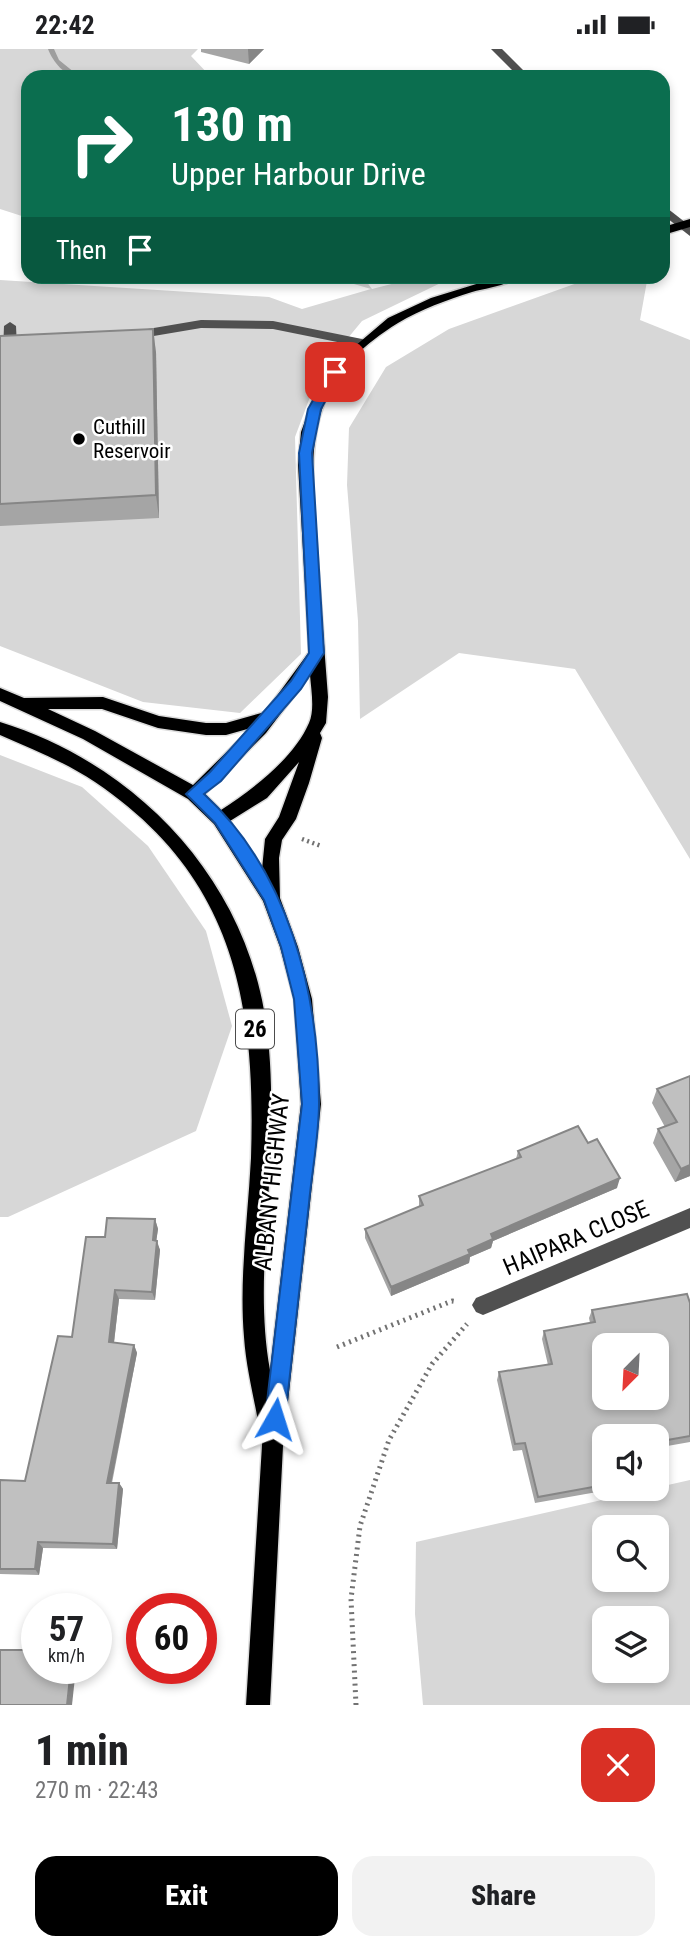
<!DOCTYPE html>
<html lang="en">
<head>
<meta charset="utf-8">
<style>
  :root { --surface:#fff; --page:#f2f2f2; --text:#202124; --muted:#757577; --accent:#000 }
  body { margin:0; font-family:"Roboto Condensed",sans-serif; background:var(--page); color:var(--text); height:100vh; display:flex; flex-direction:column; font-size:26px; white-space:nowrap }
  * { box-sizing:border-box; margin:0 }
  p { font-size:23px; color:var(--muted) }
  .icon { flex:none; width:38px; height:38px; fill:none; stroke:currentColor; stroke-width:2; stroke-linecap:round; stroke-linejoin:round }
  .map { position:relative; height:1656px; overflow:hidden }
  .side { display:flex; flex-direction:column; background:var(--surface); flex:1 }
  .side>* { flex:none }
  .guide { position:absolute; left:21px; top:21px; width:649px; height:214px; border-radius:21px; box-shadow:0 4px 10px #0003; background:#0b6e4f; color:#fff; overflow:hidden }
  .needle { width:46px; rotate:204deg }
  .fabs { position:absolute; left:592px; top:1284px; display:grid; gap:14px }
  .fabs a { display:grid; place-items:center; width:77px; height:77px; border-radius:14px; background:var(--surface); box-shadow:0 4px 10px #0003; font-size:35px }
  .speed { position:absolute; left:21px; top:1544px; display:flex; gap:14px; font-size:35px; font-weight:700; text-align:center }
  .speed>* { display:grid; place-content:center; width:91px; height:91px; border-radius:50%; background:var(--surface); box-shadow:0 4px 10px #0003; line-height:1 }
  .speed small { font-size:18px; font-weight:400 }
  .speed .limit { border:10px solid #d22; background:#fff; color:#111 }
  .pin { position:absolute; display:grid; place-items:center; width:60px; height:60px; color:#fff; margin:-30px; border-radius:14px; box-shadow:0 4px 10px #0006 }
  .me { position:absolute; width:77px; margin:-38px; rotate:6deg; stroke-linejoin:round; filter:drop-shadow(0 0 5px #0008) }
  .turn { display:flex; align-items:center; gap:24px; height:147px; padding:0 35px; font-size:32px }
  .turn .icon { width:91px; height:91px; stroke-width:2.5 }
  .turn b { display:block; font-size:49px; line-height:60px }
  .then { display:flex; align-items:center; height:66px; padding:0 35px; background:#0003; gap:14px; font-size:26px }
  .round { display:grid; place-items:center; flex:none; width:74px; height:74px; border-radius:21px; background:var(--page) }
  .overview { display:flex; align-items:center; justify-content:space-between; height:119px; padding:0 35px }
  h1 { font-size:42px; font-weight:800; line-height:52px }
  .cta { display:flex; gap:14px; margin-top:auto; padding:14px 35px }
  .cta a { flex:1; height:80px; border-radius:21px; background:var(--accent); color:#fff; font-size:28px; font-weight:800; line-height:80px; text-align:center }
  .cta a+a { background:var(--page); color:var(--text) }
  .status { display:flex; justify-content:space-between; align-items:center; height:49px; padding:0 35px; background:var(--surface); direction:ltr }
  .status svg { height:19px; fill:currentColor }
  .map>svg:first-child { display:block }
  .green { fill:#d7d7d7; fill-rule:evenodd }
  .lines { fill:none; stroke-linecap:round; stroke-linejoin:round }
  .stream { fill:#9e9e9e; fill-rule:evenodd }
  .major-casing { stroke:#dbdbdb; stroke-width:3 }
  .path-far1 { stroke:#727272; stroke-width:4.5; stroke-dasharray:2 3.5; stroke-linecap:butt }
  .path { stroke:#727272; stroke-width:5; stroke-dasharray:2 4.5; stroke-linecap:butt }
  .minor { fill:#505050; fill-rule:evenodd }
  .major { fill:#000; fill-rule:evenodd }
  .wall { fill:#a5a5a5 }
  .shaded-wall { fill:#868686 }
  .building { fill:#c0c0c0; stroke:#868686; stroke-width:2; fill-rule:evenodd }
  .route { fill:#1a73e8; stroke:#114b97; stroke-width:2 }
  .poi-dot { fill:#000; stroke:#fff; stroke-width:2.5 }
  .labels { text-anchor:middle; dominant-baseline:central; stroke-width:5; stroke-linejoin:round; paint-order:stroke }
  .far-poi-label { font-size:21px; fill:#000; stroke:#fff; text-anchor:start }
  .shield { fill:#fff; stroke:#4c4c4c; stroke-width:2 }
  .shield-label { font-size:23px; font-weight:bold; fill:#000 }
  .street-label { font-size:24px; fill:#000; stroke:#fff }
</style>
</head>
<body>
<div class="status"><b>22:42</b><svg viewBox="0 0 49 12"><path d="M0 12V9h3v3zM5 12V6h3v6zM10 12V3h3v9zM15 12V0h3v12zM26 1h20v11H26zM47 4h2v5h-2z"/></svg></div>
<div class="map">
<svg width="690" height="1656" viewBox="0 0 690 1656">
  <rect width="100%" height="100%" fill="#fff"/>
  <g class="green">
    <path d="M0 0H198L191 7 211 28H28V169L0 160Z"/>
    <path d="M330 228H363L372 240 419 228H453L362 272 319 324 295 388 301 605 240 664 143 653 0 597V231L269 248 302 260 371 240Z"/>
    <path d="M594 228H644L647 232 640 271 690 291V810L575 620 459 604 360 670 358 572 347 436 349 379 386 318 449 280Z"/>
    <path d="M0 706 82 738 148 797 206 882 232 977 196 1082 8 1168H0Z"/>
    <path d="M690 1431V1656H423L415 1565 416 1493ZM604 1479H656V1531H604ZM604 1570H656V1622H604Z"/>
  </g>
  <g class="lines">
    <path class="stream" d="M48 0H54L59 11 80 28C65 28 53 13 48 0Z"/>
    <g class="major-casing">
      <g id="major">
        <path d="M690 170V178L663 186V178Z"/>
        <path d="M499 228H517C507 237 486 239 472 243 447 251 421 260 398 274 302 333 310 400 317 499 321 548 324 598 328 648L326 674 320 684 322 689 309 734 296 770 282 791 279 809 280 849 298 898 312 950 321 1055 283 1397 270 1656H246L263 1380 258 1372C253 1344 246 1317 244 1288 239 1229 248 1168 251 1109 256 951 234 827 95 733 65 713 32 700 0 686V673C123 711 225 808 258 934 271 983 272 1036 271 1087 270 1164 256 1244 270 1321L301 1055 294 950 280 898 263 852 214 775 188 750 83 690 0 652V639L24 649 103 648 159 667 206 674H226L265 663 309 603 298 416 301 383 315 345 341 309 388 269 431 249ZM310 626C311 640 315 661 309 674 294 709 252 741 221 761L205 745 266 684ZM48 660H102L158 679 206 686H226L251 679 193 736 95 682ZM299 713 279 768 265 790 262 820 230 772 267 749Z"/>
      </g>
    </g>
    <path class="path-far1" d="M302 790 321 797"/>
    <g class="path">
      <path d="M337 1298 452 1252 458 1253"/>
      <path d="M356 1656 351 1550 360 1477 389 1391 432 1315 467 1275"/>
    </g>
    <g class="minor">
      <path d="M491 0H502L530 28H519Z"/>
      <path d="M663 156 690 177V187L663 166Z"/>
      <path d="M201 271 273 272 362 290 369 294 362 298 273 280 201 279 130 291 123 287 130 283Z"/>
      <path d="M10 273 16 277 17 298 23 302 10 307 3 303 4 277Z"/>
      <path d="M690 1159V1179L483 1266 476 1263 472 1256 476 1249Z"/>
    </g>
    <use href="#major" class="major"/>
  </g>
  <g class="wall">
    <path d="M201 0H264L249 15 201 3Z"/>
    <path d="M0 287 156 303 159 469 0 477Z"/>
    <path d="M690 1027V1127L675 1133 653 1094 658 1080 665 1078 652 1054 657 1040Z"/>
    <path d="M518 1102 617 1139 493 1192 491 1199 470 1208 469 1214 391 1247 365 1189V1180L419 1158V1147L516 1110Z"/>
    <path d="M155 1170 158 1180 156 1192 160 1201 155 1251 119 1250 114 1294 134 1296 137 1304 112 1434H119L123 1440 117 1500 43 1499 39 1526 0 1525V1431L25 1432 72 1288Z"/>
    <path d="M690 1254V1393L656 1399V1388H604V1440H614L535 1454 522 1401 513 1402 497 1331 499 1323 548 1316 542 1290 544 1282 590 1274 589 1269 592 1261Z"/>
  </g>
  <g class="shaded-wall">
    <path d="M248 0H264L249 15Z"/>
    <path d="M153 280 156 303 159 469 156 446Z"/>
    <path d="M690 1116V1127L675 1133 681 1120Z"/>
    <path d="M620 1129 617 1139 493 1192 491 1199 470 1208 469 1214 391 1247V1238L468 1201 491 1185Z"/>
    <path d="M155 1170 158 1180 155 1201 153 1191Z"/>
    <path d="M157 1192 160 1201 155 1251 152 1243Z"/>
    <path d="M115 1241 119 1250 113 1301 109 1293Z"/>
    <path d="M134 1296 137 1304 110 1440 107 1434Z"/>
    <path d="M119 1434 123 1440 117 1500 113 1495Z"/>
    <path d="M38 1493 43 1499 39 1526 35 1520Z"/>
    <path d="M71 1619H76L72 1656H67Z"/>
  </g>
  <g class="building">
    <path d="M153 280 156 446 0 455V287Z"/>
    <path d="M690 1027V1116L681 1120 658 1080 677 1073 657 1040Z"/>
    <path d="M578 1077 588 1094 597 1090 620 1129 491 1185 493 1190 468 1201 470 1205 391 1238 365 1180 423 1156 419 1147 521 1108 518 1102Z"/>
    <path d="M107 1169 155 1170 153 1191 157 1192 152 1243 115 1241 109 1293 134 1296 107 1434H119L113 1495 38 1493 35 1520H0V1431L25 1432 58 1287 72 1288 86 1188H105Z"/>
    <path d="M687 1245 690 1254V1387L656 1393V1388H604V1436L538 1448 525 1394 515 1395 499 1323 552 1315 544 1282 595 1273 592 1261ZM604 1297H656V1349H604Z"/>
    <path d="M0 1601H37V1619H71L67 1656H0Z"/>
  </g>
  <path class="route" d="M335 319 341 323 321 360 312 404 324 604 301 640 221 732 204 745C288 822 319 943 319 1054 319 1087 312 1121 309 1154 301 1226 293 1298 285 1370L282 1377 275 1380 268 1377 265 1370 302 1055 294 950 281 898 264 851 215 774 186 745 210 723 291 632 309 604 299 404 308 360 329 323Z"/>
  <circle class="poi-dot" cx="79" cy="390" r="7"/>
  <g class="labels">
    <g class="far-poi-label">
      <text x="93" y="378">Cuthill<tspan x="93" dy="24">Reservoir</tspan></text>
    </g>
    <rect class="shield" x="236" y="960.5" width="38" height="39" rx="5"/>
    <g class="shield-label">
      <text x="255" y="980">26</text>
    </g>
    <g class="street-label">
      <text transform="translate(272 1133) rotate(-84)">ALBANY HIGHWAY</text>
      <text transform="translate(576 1189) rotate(-23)">HAIPARA CLOSE</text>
    </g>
  </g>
</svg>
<div class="fabs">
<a><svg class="needle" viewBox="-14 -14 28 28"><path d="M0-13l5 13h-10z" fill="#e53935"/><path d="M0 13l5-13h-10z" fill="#757577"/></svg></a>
<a><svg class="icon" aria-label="sound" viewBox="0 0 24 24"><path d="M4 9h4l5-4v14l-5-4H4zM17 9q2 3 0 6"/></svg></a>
<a><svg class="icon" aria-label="search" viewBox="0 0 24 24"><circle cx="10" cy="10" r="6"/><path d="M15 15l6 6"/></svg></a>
<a><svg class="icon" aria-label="layers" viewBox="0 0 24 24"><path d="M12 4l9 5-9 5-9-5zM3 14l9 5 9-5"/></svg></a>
</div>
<div class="speed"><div>57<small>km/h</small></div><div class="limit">60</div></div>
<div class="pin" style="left:335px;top:323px;background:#d93025"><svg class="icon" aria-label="arrive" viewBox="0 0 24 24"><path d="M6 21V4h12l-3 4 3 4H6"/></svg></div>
<svg class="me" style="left:275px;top:1370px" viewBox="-20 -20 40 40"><path d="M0-17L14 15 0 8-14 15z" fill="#1a73e8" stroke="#fff" stroke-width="4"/></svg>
<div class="guide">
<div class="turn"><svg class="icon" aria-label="right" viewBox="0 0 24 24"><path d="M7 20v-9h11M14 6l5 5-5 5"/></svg><div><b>130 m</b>Upper Harbour Drive</div></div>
<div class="then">Then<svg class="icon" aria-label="arrive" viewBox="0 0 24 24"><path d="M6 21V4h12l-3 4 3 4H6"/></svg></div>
</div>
</div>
<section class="side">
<div class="overview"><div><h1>1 min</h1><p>270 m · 22:43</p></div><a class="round" style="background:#d93025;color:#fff"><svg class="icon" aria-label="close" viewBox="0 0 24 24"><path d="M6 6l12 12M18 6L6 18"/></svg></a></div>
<div class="cta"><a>Exit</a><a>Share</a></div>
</section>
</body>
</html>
